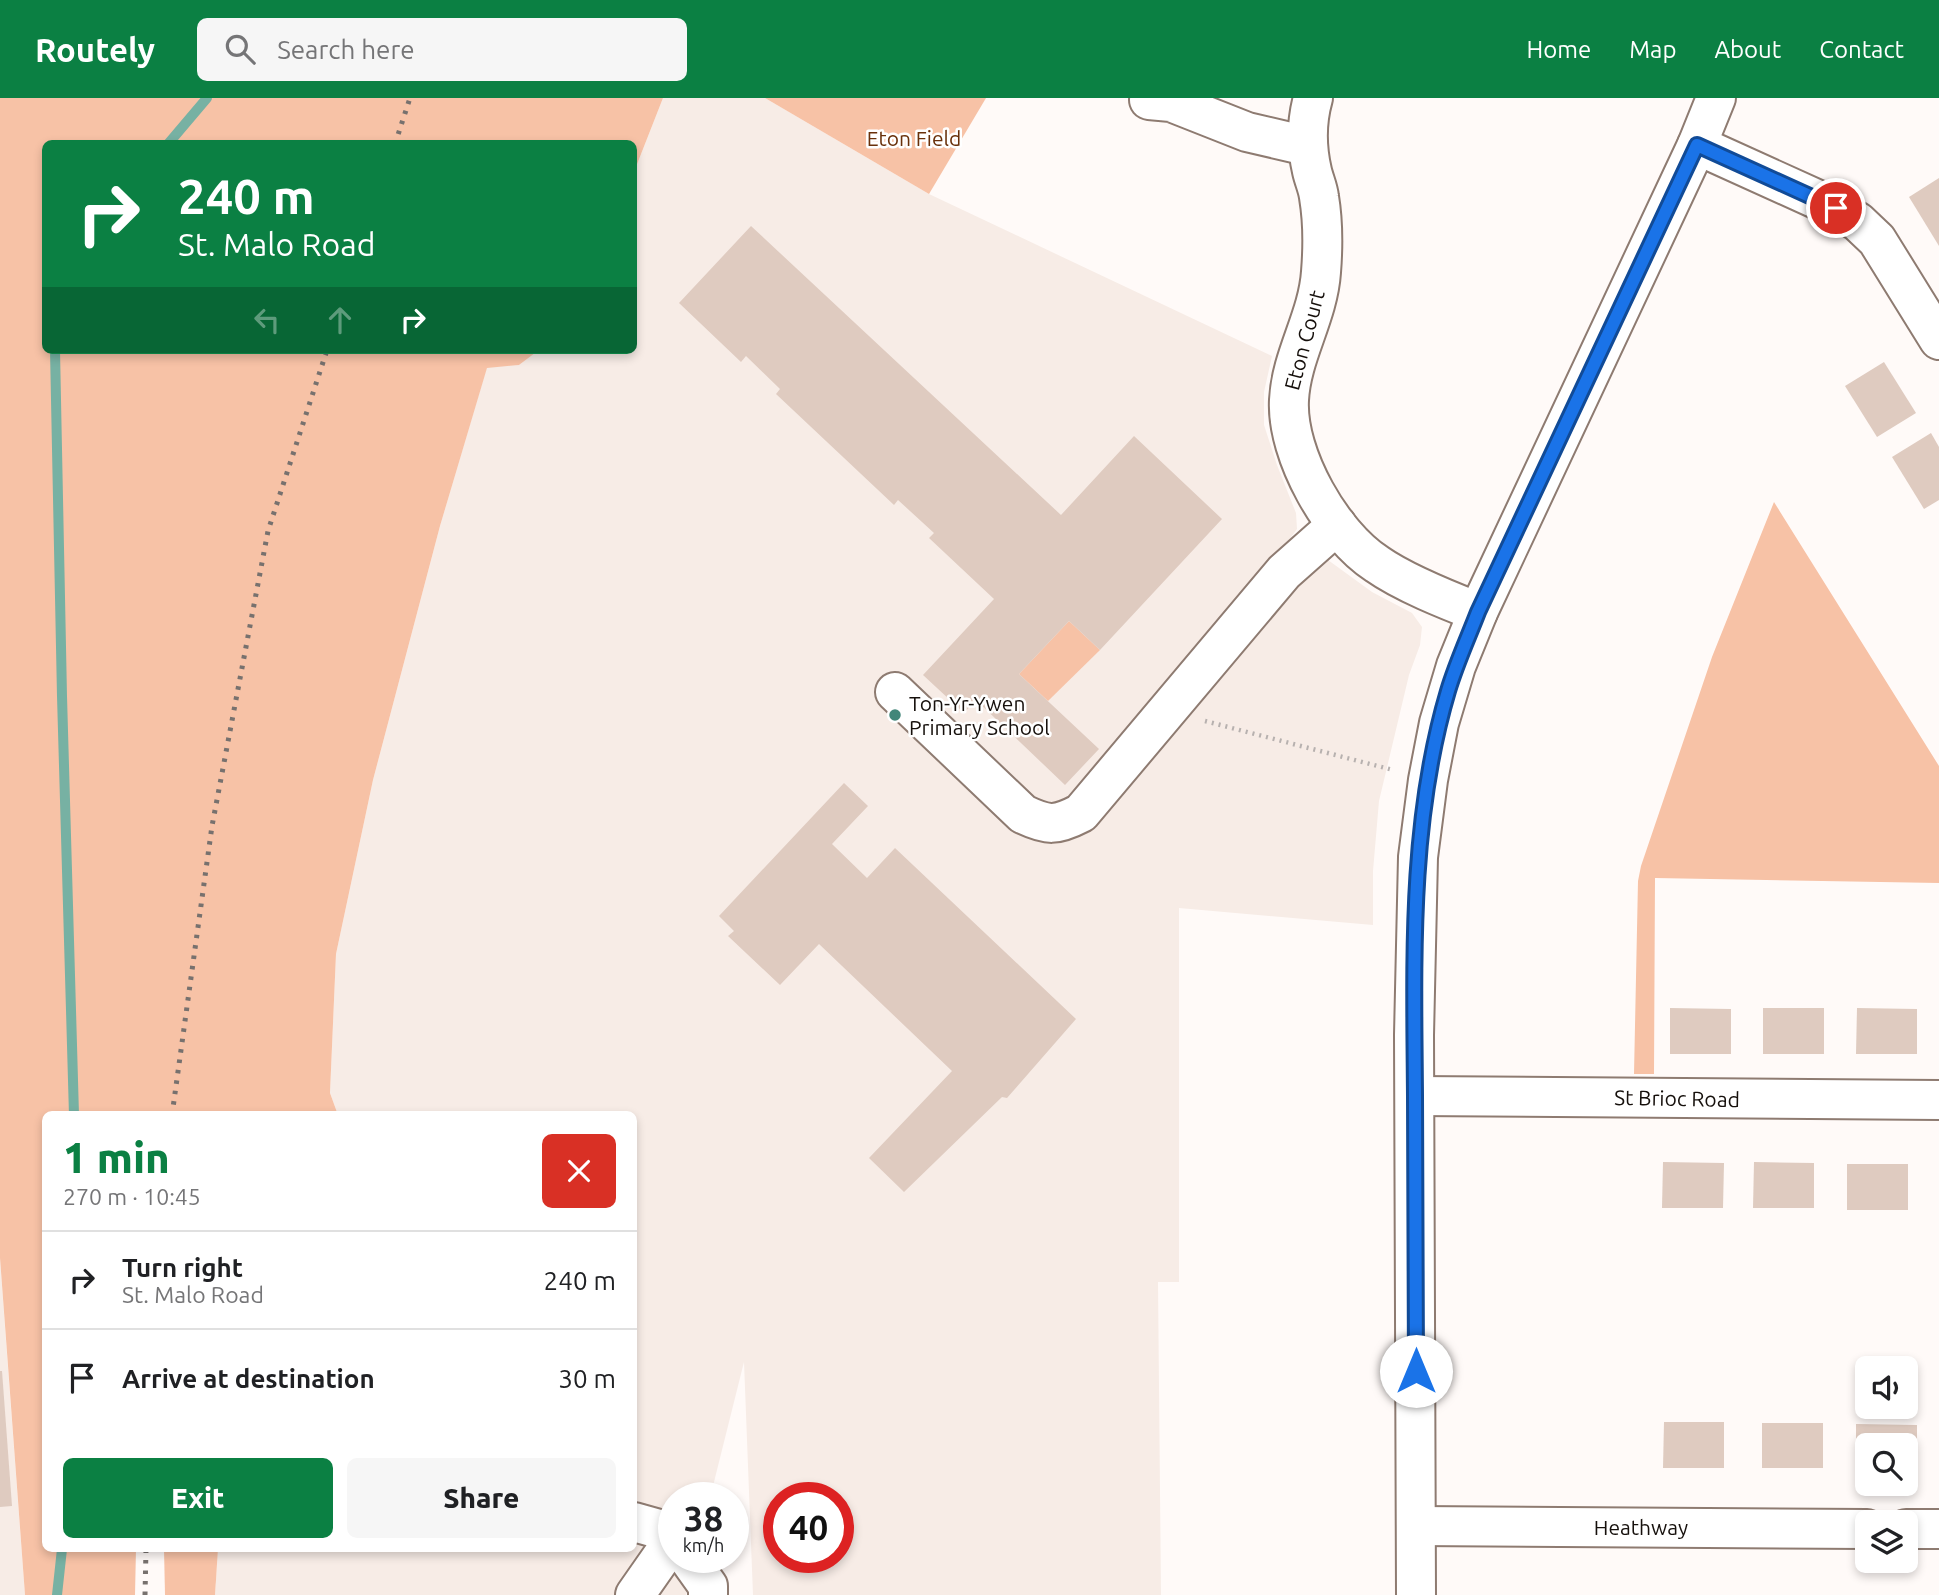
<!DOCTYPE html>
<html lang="en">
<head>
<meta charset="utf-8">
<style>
  :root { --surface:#fff; --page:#f6f6f6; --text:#202124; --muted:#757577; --line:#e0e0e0; --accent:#0b8043 }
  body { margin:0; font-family:Ubuntu,sans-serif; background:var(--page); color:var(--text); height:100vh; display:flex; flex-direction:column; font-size:26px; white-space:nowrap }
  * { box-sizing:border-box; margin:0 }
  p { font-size:23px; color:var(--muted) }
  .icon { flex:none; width:38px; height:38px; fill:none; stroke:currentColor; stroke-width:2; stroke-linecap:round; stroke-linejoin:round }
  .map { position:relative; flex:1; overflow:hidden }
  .drawer { position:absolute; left:42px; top:1013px; width:595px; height:441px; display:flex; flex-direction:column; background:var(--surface); border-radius:10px; box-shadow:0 4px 10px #0003 }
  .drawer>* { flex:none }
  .top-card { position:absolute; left:42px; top:42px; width:595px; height:214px; border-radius:10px; box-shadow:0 4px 10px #0003; background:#0b8043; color:#fff; overflow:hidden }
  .fabs { position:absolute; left:1855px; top:1258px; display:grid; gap:14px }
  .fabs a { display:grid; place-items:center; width:63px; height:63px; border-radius:10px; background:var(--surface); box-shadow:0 4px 10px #0003; font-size:35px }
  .speed { position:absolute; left:658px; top:1384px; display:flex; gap:14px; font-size:35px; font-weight:700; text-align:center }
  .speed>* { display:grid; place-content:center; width:91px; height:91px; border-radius:50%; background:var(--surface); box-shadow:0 4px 10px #0003; line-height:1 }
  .speed small { font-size:18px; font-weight:400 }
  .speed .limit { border:10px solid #d22; background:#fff; color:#111 }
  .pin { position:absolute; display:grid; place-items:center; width:60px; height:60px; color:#fff; margin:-30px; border:4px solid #fff; border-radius:50%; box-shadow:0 2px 7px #0007 }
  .me { position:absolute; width:77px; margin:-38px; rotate:0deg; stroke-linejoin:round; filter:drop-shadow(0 0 5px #0008) }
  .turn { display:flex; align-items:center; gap:24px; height:147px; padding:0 21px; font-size:32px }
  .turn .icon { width:91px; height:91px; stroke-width:2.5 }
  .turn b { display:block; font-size:49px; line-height:60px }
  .lanes { display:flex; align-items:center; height:66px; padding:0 21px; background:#0003; justify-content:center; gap:35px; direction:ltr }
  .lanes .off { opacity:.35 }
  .round { display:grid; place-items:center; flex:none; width:74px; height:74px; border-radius:10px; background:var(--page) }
  .summary { display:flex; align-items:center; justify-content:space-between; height:119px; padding:0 21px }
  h1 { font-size:42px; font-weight:800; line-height:52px; color:var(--accent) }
  .cta { display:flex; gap:14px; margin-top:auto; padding:14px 21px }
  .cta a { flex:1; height:80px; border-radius:10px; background:var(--accent); color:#fff; font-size:28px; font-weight:800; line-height:80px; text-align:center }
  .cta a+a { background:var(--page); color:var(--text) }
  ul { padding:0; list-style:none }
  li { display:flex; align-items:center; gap:21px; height:98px; padding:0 21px; border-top:2px solid var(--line) }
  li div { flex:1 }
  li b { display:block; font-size:26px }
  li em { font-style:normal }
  header { display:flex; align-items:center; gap:42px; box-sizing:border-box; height:98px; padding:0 35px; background:var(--accent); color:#fff }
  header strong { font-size:33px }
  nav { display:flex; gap:38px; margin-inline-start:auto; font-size:24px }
  .search { width:490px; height:63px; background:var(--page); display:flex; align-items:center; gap:18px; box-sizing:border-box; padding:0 24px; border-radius:10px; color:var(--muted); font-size:26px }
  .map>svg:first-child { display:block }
  .built { fill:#f7ece6; fill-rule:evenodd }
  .green { fill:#f7c2a6 }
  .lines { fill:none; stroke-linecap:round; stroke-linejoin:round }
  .stream { stroke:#77b1a3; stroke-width:10 }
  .building { fill:#dfcbc0 }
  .minor-casing { stroke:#8e7b71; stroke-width:42 }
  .path { stroke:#b7b1af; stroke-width:4.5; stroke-dasharray:2 5; stroke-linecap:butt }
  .minor { stroke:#fff; stroke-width:38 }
  .rail { stroke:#77716e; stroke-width:5; stroke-dasharray:3.5 7; stroke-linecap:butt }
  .route-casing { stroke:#114b97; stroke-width:18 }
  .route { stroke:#1a73e8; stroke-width:12 }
  .poi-dot { fill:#428679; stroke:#fff; stroke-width:2.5 }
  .labels { text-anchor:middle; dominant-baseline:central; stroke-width:5; stroke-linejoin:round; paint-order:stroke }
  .park-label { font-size:21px; fill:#69300a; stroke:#fff }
  .street-label { font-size:21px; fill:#16100c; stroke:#fff }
  .poi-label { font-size:21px; fill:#16100c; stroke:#fff; text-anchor:start }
</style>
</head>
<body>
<header>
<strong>Routely</strong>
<div class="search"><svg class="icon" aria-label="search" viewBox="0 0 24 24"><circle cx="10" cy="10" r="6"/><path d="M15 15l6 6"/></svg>Search here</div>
<nav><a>Home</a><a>Map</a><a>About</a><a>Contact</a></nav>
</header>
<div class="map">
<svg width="1939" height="1497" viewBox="0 0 1939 1497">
  <rect width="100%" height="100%" fill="#fffaf8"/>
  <g class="built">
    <path d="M663 0H765L929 96 1272 258 1264 294V327L1277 367 1296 415 1297 431 1281 453 1270 460 1293 484 1315 465 1328 462 1372 494 1412 515 1422 529 1420 547 1409 577 1379 703 1373 773V827L1179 810V1184H1158L1161 1497H753L744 1264 710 1400H674V1460H696L686 1497H215L218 1451H634V1017H338L330 995 336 856 373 682 440 428 487 269 519 267 539 252H634V74ZM779 1400H838V1460H779Z"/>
    <path d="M0 1160 6 1243 25 1497H0Z"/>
  </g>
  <g class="green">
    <path d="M0 0H663L634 74V46H46V252H539L519 267 487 270 440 428 373 682 336 856 330 995 338 1017H46V1451H136L135 1497H25L0 1160Z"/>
    <path d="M765 0H986L929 96Z"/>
    <path d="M1774 404 1939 668V785L1655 780 1654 976H1634L1638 783 1641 768 1712 559Z"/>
    <path d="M1069 523 1100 552 1048 603 1019 576Z"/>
    <path d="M164 1451H218L215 1497H165Z"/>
  </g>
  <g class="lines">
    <g class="stream">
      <path d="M168 46 207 0"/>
      <path d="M55 252 62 598 74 1017"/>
      <path d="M57 1497 62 1451"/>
    </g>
  </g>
  <g class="building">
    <path d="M1939 80V148L1909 99Z"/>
    <path d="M751 128 1061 417 1134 338 1222 421 1100 552 1069 523 1019 576 1099 651 1065 687 976 602 964 615 923 577 994 501 929 440 934 435 898 402 894 407 776 296 780 291 746 258 741 264 679 205Z"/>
    <path d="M1884 264 1916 315 1877 339 1845 288Z"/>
    <path d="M1931 335 1939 349V402L1924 411 1892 359Z"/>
    <path d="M844 685 868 708 832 746 867 780 895 750 1076 921 1007 1000 1002 999 904 1094 869 1060 952 973 819 846 780 887 728 838 734 833 719 818Z"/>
    <path d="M1670 910 1731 911V956H1670Z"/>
    <rect x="1763" y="910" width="61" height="46"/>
    <path d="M1857 910 1917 911V956H1856Z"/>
    <path d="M1663 1064 1724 1065 1723 1110H1662Z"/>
    <path d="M1754 1064 1814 1065V1110H1753Z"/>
    <rect x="1847" y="1066" width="61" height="46"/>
    <path d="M0 1273H2L12 1408 0 1409Z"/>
    <path d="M1664 1324H1724V1370H1663Z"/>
    <rect x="1762" y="1325" width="61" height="45"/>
    <path d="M1856 1326 1917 1327V1372H1906V1348H1867V1372H1856Z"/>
  </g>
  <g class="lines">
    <g class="minor-casing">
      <g id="minor">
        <path d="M1313 0C1306 25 1306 47 1312 73 1314 82 1318 90 1319 99 1323 123 1323 149 1321 174 1318 219 1291 258 1289 302 1286 357 1332 437 1377 466 1404 485 1447 502 1478 514"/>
        <path d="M1149 2 1171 4 1247 34 1307 48"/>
        <path d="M1697 47 1836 110 1858 124 1877 142 1939 242"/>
        <path d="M895 594 1023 716C1048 728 1056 728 1081 715L1284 474 1337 427"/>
        <path d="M1415 998 1939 1002"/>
        <path d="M634 1424 659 1431 674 1446"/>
        <path d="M1416 1428 1867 1431"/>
        <path d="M1906 1431H1939"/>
        <path d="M688 1460 708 1488V1497"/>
        <path d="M635 1497 672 1444"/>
        <path d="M1416 1497 1414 937 1418 759 1428 682 1439 625 1456 568 1478 514 1697 47 1716 0"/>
      </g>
    </g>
    <path class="path" d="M1205 623 1393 672"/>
    <use href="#minor" class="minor"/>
    <g class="rail">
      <path d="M395 46 410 0"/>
      <path d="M172 1017 212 728 268 433 327 252"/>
      <path d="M145 1497 146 1451"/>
    </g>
  </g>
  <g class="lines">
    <g class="route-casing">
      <path id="route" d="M1416 1273C1416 1181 1416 1089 1415 998 1414 863 1409 724 1448 593 1456 566 1468 540 1478 514L1697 47 1836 110"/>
    </g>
    <use href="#route" class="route"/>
  </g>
  <circle class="poi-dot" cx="895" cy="617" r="7"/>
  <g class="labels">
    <g class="park-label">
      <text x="914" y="40">Eton Field</text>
    </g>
    <g class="street-label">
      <text transform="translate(1304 242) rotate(-75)">Eton Court</text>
      <text transform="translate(1677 1000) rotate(1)">St Brioc Road</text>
      <text x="1641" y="1429">Heathway</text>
    </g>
    <g class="poi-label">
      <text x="909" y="605">Ton-Yr-Ywen<tspan x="909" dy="24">Primary School</tspan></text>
    </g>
  </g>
</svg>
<div class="fabs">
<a><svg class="icon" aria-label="sound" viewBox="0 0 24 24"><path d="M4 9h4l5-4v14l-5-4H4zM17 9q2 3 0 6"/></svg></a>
<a><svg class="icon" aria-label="search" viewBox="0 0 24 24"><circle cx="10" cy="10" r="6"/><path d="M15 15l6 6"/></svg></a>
<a><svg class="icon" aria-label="layers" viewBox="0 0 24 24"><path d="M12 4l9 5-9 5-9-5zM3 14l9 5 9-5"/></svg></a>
</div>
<div class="speed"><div>38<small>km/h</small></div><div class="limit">40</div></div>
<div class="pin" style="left:1836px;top:110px;background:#d93025"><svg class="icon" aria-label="arrive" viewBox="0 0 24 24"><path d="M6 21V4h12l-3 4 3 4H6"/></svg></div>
<svg class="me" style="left:1416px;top:1273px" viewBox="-20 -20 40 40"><circle r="19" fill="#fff"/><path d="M0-13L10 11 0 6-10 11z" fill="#1a73e8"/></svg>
<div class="top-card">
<div class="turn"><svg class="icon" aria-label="right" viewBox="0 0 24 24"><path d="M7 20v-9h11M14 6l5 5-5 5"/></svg><div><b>240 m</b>St. Malo Road</div></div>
<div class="lanes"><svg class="icon off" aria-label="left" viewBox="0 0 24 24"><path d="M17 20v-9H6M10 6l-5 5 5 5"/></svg><svg class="icon off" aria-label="ahead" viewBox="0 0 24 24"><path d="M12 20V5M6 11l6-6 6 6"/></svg><svg class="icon" aria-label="right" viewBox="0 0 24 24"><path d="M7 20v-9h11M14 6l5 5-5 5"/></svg></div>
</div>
<section class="drawer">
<div class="summary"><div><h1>1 min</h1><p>270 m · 10:45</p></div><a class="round" style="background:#d93025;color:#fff"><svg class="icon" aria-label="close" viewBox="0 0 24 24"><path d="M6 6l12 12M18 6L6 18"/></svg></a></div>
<ul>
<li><svg class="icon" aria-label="right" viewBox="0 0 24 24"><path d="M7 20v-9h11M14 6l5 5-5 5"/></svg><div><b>Turn right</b><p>St. Malo Road</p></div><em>240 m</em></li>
<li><svg class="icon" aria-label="arrive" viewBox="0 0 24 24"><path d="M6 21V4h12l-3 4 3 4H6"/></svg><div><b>Arrive at destination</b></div><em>30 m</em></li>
</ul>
<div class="cta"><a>Exit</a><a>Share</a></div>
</section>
</div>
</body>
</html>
